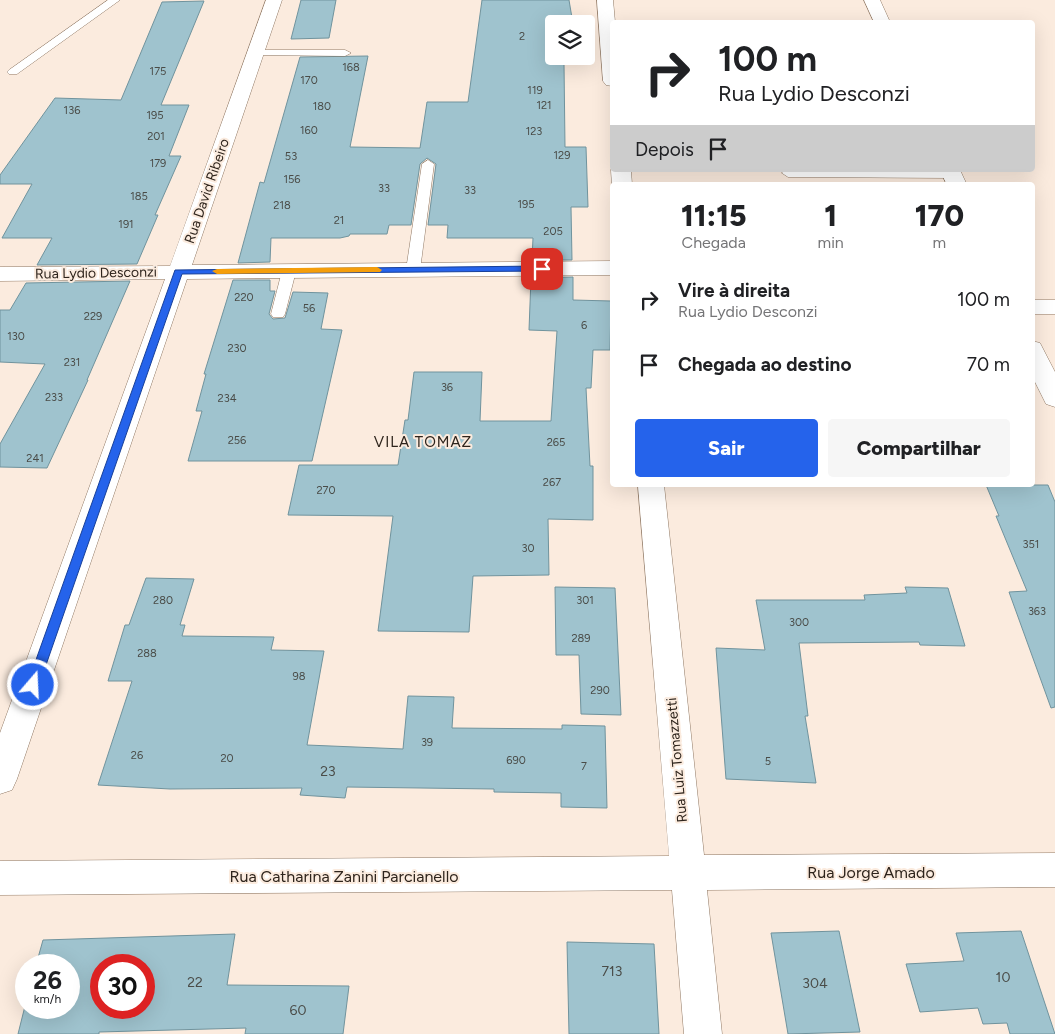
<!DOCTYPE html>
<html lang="pt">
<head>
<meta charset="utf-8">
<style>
  :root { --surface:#fff; --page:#f6f6f6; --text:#202124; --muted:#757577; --accent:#2563eb }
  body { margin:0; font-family:Figtree,sans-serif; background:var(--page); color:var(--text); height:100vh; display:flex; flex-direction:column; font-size:19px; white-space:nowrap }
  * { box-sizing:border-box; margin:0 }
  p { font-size:16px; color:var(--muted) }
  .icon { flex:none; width:28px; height:28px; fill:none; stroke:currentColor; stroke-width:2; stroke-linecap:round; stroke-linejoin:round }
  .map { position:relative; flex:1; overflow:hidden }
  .side { position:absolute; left:610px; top:182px; width:425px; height:305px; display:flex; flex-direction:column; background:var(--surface); border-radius:5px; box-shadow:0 5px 20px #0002 }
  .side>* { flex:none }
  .banner { position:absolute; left:610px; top:20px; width:425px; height:152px; border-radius:5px; box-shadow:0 5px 20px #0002; background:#fff; color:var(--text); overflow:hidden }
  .controls { position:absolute; left:545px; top:15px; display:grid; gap:10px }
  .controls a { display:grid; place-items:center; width:50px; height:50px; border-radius:5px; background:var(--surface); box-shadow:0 5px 20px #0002; font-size:25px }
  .speed { position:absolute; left:15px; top:954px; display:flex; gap:10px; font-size:25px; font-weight:700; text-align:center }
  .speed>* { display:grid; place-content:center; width:65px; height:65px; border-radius:50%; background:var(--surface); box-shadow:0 5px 20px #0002; line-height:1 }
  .speed small { font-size:12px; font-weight:400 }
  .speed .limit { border:8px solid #d22; background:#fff; color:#111 }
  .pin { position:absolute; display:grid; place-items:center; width:42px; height:42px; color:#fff; margin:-21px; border-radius:10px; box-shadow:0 2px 8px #0006 }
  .me { position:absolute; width:55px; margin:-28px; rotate:19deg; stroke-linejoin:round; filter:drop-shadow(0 0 4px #0008) }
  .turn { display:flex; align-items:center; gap:18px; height:105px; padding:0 25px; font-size:22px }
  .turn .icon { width:65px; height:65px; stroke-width:2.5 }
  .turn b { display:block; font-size:35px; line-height:42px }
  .then { display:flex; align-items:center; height:48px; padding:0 25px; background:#0003; gap:10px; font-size:19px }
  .eta { display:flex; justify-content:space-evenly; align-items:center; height:85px; text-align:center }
  .eta b { font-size:30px; font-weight:800; line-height:35px }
  .action { display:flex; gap:10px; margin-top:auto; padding:10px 25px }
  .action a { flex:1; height:58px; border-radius:5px; background:var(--accent); color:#fff; font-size:20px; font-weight:800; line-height:58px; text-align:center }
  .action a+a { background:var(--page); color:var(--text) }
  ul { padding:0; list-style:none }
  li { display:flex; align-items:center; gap:15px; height:65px; padding:0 25px }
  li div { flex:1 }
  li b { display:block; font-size:19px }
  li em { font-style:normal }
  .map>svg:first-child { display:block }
  .building { fill:#9fc3ce; stroke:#70939d; fill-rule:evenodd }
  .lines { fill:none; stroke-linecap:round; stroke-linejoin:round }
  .service-casing { stroke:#907965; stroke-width:1 }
  .minor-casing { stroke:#907965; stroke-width:1 }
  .service { fill:#fff; fill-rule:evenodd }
  .minor { fill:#fff; fill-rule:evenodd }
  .route { fill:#2563eb; stroke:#184099 }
  .slow { fill:#f59e0b }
  .labels { text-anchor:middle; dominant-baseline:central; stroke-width:4; stroke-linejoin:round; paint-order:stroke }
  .number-label { font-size:11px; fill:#4a4c48 }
  .street-label { font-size:14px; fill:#2e241c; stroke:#fbebde }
  .near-number-label { font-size:14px; fill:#4a4c48 }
  .neighbourhood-label { font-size:15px; letter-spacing:1px; fill:#2e241c; stroke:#fbebde }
  .near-street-label { font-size:16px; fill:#2e241c; stroke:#fbebde }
</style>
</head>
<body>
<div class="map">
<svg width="1055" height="1034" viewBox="0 0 1055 1034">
  <rect width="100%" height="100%" fill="#fbebde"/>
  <g class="building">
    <path d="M301 0H336L329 38 291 39Z"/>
    <path d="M482 0H569L573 24H554V56H574V64H564L565 147H586L588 207H571L572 260H532L533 238H447L448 225H428L436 164 427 158 420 164 411 225H389L387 234H350L349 236 340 238H271L270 262 238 263 260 182 264 183 300 57 368 56 350 147 420 148 427 102H468Z"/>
    <path d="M204 1 161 105H189L169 156H181L155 215H158L137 264 37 265 52 238H2L32 184H0V175L55 98 121 100 162 2Z"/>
    <path d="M573 277V300L611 301 610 350H593L591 388H586L590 466H593V520L548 519 549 575 473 576 469 632 378 631 393 516 288 515 299 465H398L405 420H408L414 372H482L480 421H551L557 331 529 330 531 278Z"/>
    <path d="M233 280H270V291H275L269 314 273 319 285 318 293 292 328 293 321 329 342 330 312 461H188L202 411H196L206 374H204Z"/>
    <path d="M130 281 87 380H88L47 468 0 467V444L45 364 0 362V310H10L26 283Z"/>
    <path d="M986 485H1048L1055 502V707L1051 708 1009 592 1027 591 996 516H999Z"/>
    <path d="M146 578 194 579 180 625H185L182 636 274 637 271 650 324 651 307 745 403 749 408 696 454 697 452 728 562 729V725L605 726 607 808 561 807V793L494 792V789L347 787 345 798 300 795 302 788 170 789 98 785 132 681H108L125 625H129Z"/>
    <path d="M555 587 615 588 621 715 581 714 579 655H556Z"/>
    <path d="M905 587 948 588 965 646 920 645 919 642 799 643 808 716H805L816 783 726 779 716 648 765 650 756 600H865L864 595 907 593Z"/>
    <path d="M839 931 860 1032 788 1034 771 933Z"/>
    <path d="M1021 931 1055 1034H1010L1007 1023 983 1024 978 1008 920 1012 906 964 964 961 956 933Z"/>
    <path d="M235 934 227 985 349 986 343 1034H245L246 1028 99 1032V1034H18L26 1002V1008H69V965H36L43 940ZM101 965H144V1008H101Z"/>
    <path d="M567 942 654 944 659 1034H569Z"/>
  </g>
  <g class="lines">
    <g class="service-casing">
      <g id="service">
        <path d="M108 0H120L17 74H9L7 72 9 70Z"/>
        <path d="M255 50H345L351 53 345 56 251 55 249 53Z"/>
        <path d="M428 160 434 164 420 270 418 273H408L406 270 422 164Z"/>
        <path d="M785 170H952L958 174 952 178 788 177 782 173Z"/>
        <path d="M289 267 294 268 296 271 285 314 283 317H273L271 314 282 271 284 268Z"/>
      </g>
    </g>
    <g class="minor-casing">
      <g id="minor">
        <path d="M266 0H282L192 265 612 261V275L187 279 17 779 12 790 0 794V733L165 279 0 281V267L170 266Z"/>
        <path d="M597 0H613L615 22H612V86L606 85 603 81Z"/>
        <path d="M864 0H880L890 22H874Z"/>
        <path d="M612 168V170H631L632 185 612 186 611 170Z"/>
        <path d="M940 170H960L967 185H947Z"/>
        <rect x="1032" y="300" width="23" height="14"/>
        <path d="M1032 341 1040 343 1055 372V407L1046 404 1032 376Z"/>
        <path d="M638 485H664L704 855 1055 853V887L707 890 722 1034H684L672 890 0 895V861L669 856Z"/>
      </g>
    </g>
    <use href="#service" class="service"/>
    <use href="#minor" class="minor"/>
  </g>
  <path class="route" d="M542 266 546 269 545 271 182 274 39 685 38 689 33 690 28 689 27 685 175 270Z"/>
  <path class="slow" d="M377 267 382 270 380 272 217 274 212 271 217 269Z"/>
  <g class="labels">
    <g class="number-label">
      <text x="522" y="36">2</text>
      <text x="351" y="67">168</text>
      <text x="158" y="71">175</text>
      <text x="309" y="80">170</text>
      <text x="535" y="90">119</text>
      <text x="544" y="105">121</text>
      <text x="322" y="106">180</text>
      <text x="72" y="110">136</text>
      <text x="155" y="115">195</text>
      <text x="309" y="130">160</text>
      <text x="534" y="131">123</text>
      <text x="156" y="136">201</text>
      <text x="562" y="155">129</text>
      <text x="291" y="156">53</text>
      <text x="158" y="163">179</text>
      <text x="292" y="179">156</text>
      <text x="384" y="188">33</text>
      <text x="470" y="190">33</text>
      <text x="139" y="196">185</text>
      <text x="526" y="204">195</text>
      <text x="282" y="205">218</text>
      <text x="339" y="220">21</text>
      <text x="126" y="224">191</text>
      <text x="553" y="231">205</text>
      <text x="244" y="297">220</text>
      <text x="309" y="308">56</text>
      <text x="93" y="316">229</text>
      <text x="584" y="325">6</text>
      <text x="16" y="336">130</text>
      <text x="237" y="348">230</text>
      <text x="72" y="362">231</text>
      <text x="447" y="387">36</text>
      <text x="54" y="397">233</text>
      <text x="227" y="398">234</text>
      <text x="237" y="440">256</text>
      <text x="556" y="442">265</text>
      <text x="35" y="458">241</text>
      <text x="552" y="482">267</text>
      <text x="326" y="490">270</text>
      <text x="1031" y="544">351</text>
      <text x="528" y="548">30</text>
      <text x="163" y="600">280</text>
      <text x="585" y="600">301</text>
      <text x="1037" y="611">363</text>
      <text x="799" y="622">300</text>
      <text x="581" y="638">289</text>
      <text x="147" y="653">288</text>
      <text x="299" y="676">98</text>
      <text x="600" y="690">290</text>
      <text x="427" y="742">39</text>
      <text x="137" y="755">26</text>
      <text x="227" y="758">20</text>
      <text x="516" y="760">690</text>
      <text x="768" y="761">5</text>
      <text x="584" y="766">7</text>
    </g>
    <g class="street-label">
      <text transform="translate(207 191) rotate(-71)">Rua David Ribeiro</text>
      <text transform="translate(96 273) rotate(-1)">Rua Lydio Desconzi</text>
      <text transform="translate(677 760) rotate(-95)">Rua Luiz Tomazzetti</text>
    </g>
    <g class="near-number-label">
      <text x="328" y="771">23</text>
      <text x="612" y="971">713</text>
      <text x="1003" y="977">10</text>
      <text x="195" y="982">22</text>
      <text x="815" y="983">304</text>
      <text x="298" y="1010">60</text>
    </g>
    <g class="neighbourhood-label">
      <text x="423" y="442">VILA TOMAZ</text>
    </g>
    <g class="near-street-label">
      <text x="871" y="872">Rua Jorge Amado</text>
      <text x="344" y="876">Rua Catharina Zanini Parcianello</text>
    </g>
  </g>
</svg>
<div class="controls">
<a><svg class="icon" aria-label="layers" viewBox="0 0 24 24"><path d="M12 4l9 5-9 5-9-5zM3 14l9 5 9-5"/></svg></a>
</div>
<div class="speed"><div>26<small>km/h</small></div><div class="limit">30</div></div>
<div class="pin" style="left:542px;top:269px;background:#d93025"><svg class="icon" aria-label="arrive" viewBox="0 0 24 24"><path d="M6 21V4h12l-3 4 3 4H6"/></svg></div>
<svg class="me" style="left:33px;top:685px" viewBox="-20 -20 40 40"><circle r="17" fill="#2563eb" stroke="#fff" stroke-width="3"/><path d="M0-11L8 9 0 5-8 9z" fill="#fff"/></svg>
<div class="banner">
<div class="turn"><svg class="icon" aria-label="right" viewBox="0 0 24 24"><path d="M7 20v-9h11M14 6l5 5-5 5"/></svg><div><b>100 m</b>Rua Lydio Desconzi</div></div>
<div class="then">Depois<svg class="icon" aria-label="arrive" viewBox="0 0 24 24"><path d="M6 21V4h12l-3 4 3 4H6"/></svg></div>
</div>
<section class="side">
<div class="eta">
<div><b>11:15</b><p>Chegada</p></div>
<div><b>1</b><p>min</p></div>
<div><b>170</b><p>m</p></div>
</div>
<ul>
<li><svg class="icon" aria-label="right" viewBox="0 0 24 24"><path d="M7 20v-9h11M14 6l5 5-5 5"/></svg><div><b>Vire à direita</b><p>Rua Lydio Desconzi</p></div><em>100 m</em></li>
<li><svg class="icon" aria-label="arrive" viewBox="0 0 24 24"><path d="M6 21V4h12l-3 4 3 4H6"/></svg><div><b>Chegada ao destino</b></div><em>70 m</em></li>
</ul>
<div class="action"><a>Sair</a><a>Compartilhar</a></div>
</section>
</div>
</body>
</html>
